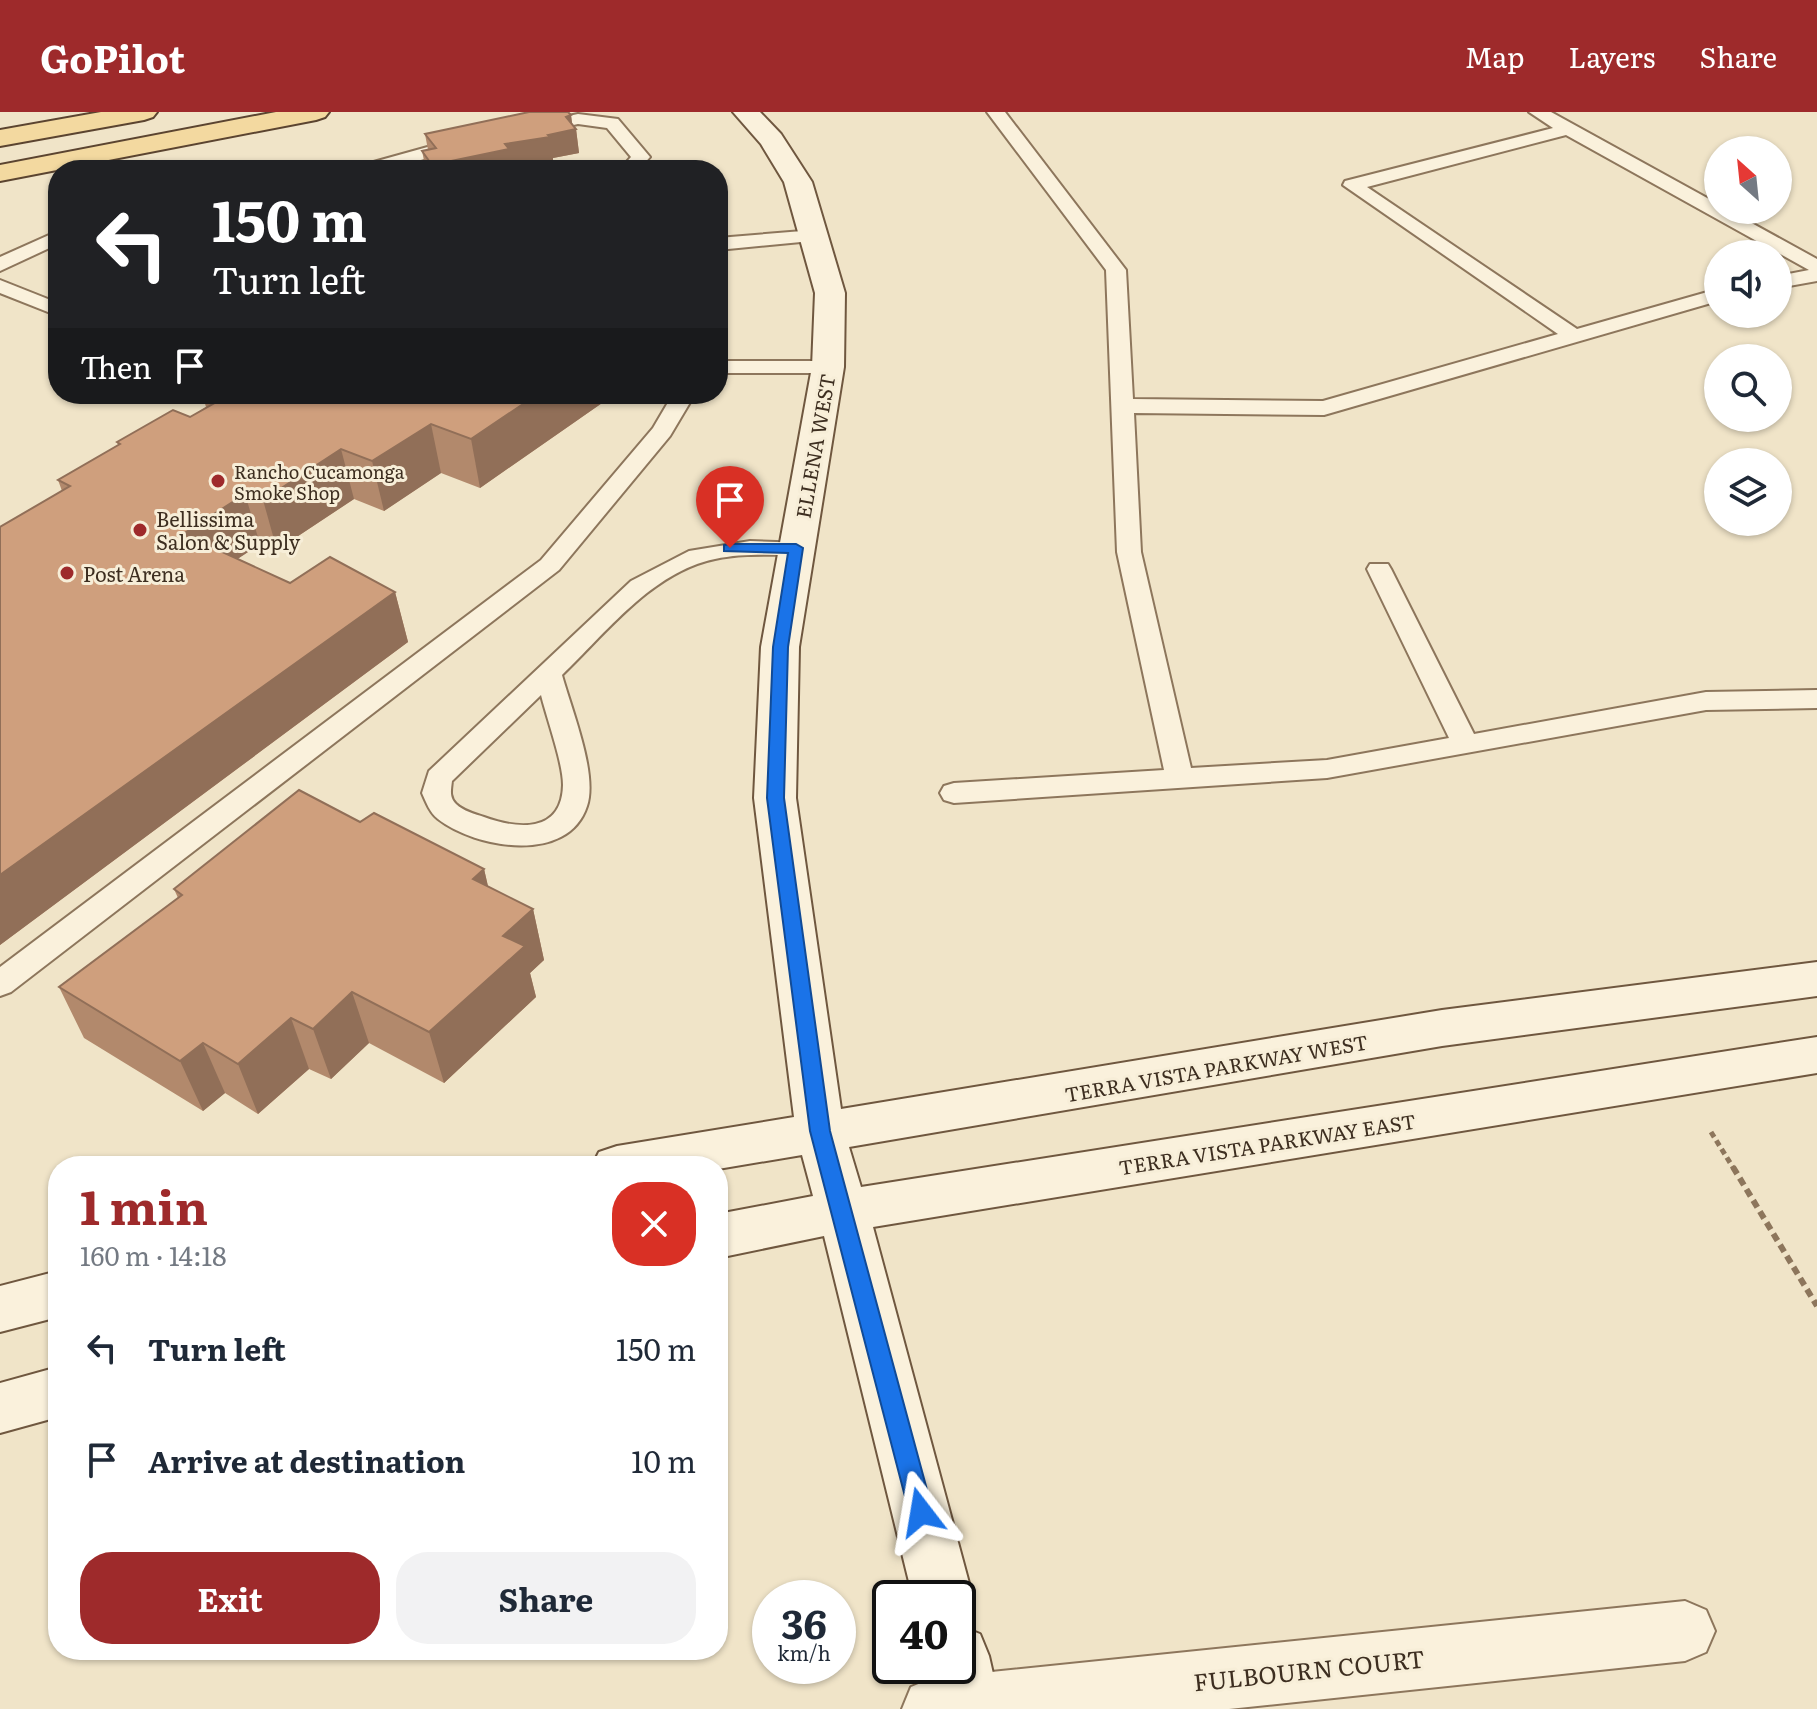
<!DOCTYPE html>
<html lang="en">
<head>
<meta charset="utf-8">
<style>
  :root { --surface:#fff; --page:#f2f2f3; --text:#1f2937; --muted:#747a83; --accent:#9e2a2b }
  body { margin:0; font-family:Literata,serif; background:var(--page); color:var(--text); height:100vh; display:flex; flex-direction:column; font-size:30px; white-space:nowrap }
  * { box-sizing:border-box; margin:0 }
  p { font-size:26px; color:var(--muted) }
  .icon { flex:none; width:44px; height:44px; fill:none; stroke:currentColor; stroke-width:2; stroke-linecap:round; stroke-linejoin:round }
  .map { position:relative; flex:1; overflow:hidden }
  .side { position:absolute; left:48px; top:1044px; width:680px; height:504px; display:flex; flex-direction:column; background:var(--surface); border-radius:32px; box-shadow:0 2px 6px #0004 }
  .side>* { flex:none }
  .banner { position:absolute; left:48px; top:48px; width:680px; height:244px; border-radius:32px; box-shadow:0 2px 6px #0004; background:#202124; color:#fff; overflow:hidden }
  .needle { width:52px; rotate:333deg }
  .controls { position:absolute; left:1704px; top:24px; display:grid; gap:16px }
  .controls a { display:grid; place-items:center; width:88px; height:88px; border-radius:50%; background:var(--surface); box-shadow:0 2px 6px #0004; font-size:40px }
  .speed { position:absolute; left:752px; top:1468px; display:flex; gap:16px; font-size:40px; font-weight:700; text-align:center }
  .speed>* { display:grid; place-content:center; width:104px; height:104px; border-radius:50%; background:var(--surface); box-shadow:0 2px 6px #0004; line-height:1 }
  .speed small { font-size:20px; font-weight:400 }
  .speed .limit { border:4px solid #111; border-radius:12px; background:#fff; color:#111 }
  .pin { position:absolute; display:grid; place-items:center; width:68px; height:68px; color:#fff; margin:-82px -34px; border-radius:50% 50% 50% 0; rotate:-45deg; box-shadow:0 0 8px #0007 }
  .pin .icon { rotate:45deg }
  .me { position:absolute; width:88px; margin:-44px; rotate:346deg; stroke-linejoin:round; filter:drop-shadow(0 0 6px #0008) }
  .turn { display:flex; align-items:center; gap:28px; height:168px; padding:0 32px; font-size:36px }
  .turn .icon { width:104px; height:104px; stroke-width:2.5 }
  .turn b { display:block; font-size:56px; line-height:68px }
  .then { display:flex; align-items:center; height:76px; padding:0 32px; background:#0003; gap:16px; font-size:30px }
  .round { display:grid; place-items:center; flex:none; width:84px; height:84px; border-radius:32px; background:var(--page) }
  .summary { display:flex; align-items:center; justify-content:space-between; height:136px; padding:0 32px }
  h1 { font-size:48px; font-weight:700; line-height:60px; color:var(--accent) }
  .primary-button { display:flex; gap:16px; margin-top:auto; padding:16px 32px }
  .primary-button a { flex:1; height:92px; border-radius:32px; background:var(--accent); color:#fff; font-size:32px; font-weight:700; line-height:92px; text-align:center }
  .primary-button a+a { background:var(--page); color:var(--text) }
  ul { padding:0; list-style:none }
  li { display:flex; align-items:center; gap:24px; height:112px; padding:0 32px }
  li div { flex:1 }
  li b { display:block; font-size:30px }
  li em { font-style:normal }
  header { display:flex; align-items:center; gap:48px; box-sizing:border-box; height:112px; padding:0 40px; background:var(--accent); color:#fff }
  header strong { font-size:38px }
  nav { display:flex; gap:44px; margin-inline-start:auto; font-size:28px }
  .map>svg:first-child { display:block }
  .lines { fill:none; stroke-linecap:round; stroke-linejoin:round }
  .lane-casing { stroke:#8d765c; stroke-width:4 }
  .street-casing { stroke:#8d765c; stroke-width:4 }
  .secondary-casing { stroke:#6f573f; stroke-width:4 }
  .primary-casing { stroke:#5b4430; stroke-width:4 }
  .path-far1 { stroke:#8d765c; stroke-width:5; stroke-dasharray:6 4; stroke-linecap:butt }
  .path { stroke:#8d765c; stroke-width:6; stroke-dasharray:8 5; stroke-linecap:butt }
  .lane { fill:#faf1dc; fill-rule:evenodd }
  .street { fill:#faf1dc; fill-rule:evenodd }
  .secondary { fill:#faf1dc; fill-rule:evenodd }
  .primary { fill:#f3d9a0; fill-rule:evenodd }
  .wall { fill:#b2896c }
  .shaded-wall { fill:#916f58 }
  .building { fill:#cf9f7d; stroke:#916f58; stroke-width:2 }
  .route { fill:#1a73e8; stroke:#114b97; stroke-width:2 }
  .poi-dot { fill:#9e2a2b; stroke:#f7eed8; stroke-width:3 }
  .labels { text-anchor:middle; dominant-baseline:central; stroke-width:6; stroke-linejoin:round; paint-order:stroke }
  .far-poi-label { font-size:18px; fill:#3d2e20; stroke:#f7eed8; text-anchor:start }
  .street-label { font-size:20px; fill:#3d2e20; stroke:#f7eed8 }
  .poi-label { font-size:20px; fill:#3d2e20; stroke:#f7eed8; text-anchor:start }
  .near-street-label { font-size:24px; fill:#3d2e20; stroke:#f7eed8 }
</style>
</head>
<body>
<header>
<strong>GoPilot</strong>
<nav><a>Map</a><a>Layers</a><a>Share</a></nav>
</header>
<div class="map">
<svg width="1817" height="1597" viewBox="0 0 1817 1597">
  <rect width="100%" height="100%" fill="#f0e4c8"/>
  <g class="lines">
    <g class="lane-casing">
      <g id="lane">
        <path d="M987 0H1005L1126 158 1133 287 1323 289 1558 222 1343 73 1345 69 1553 16 1529 0H1551L1718 92V98H1728L1817 147V169L1778 176V164L1809 158 1566 23 1367 75 1577 217 1718 177V189L1324 303 1134 301 1141 440 1191 656 1327 648 1449 626 1367 457 1370 452H1388L1391 457 1474 622 1706 580 1817 578V596L1706 598 1327 666 954 691 944 688 940 681 944 674 954 671 1164 658 1117 440 1106 158Z"/>
        <path d="M578 2 618 7 650 45 638 58H619L631 45 607 16 578 12 531 22 522 17 525 13Z"/>
        <path d="M460 26 466 27 469 31 466 35 386 58H369L367 55 370 51Z"/>
        <path d="M815 118 822 120 825 124 822 128 718 138V126Z"/>
        <path d="M58 119V132L0 159V145Z"/>
        <path d="M0 168 58 191V204L0 181Z"/>
        <path d="M718 249H828L839 255 828 261H718Z"/>
        <path d="M673 282H695L670 324 559 458 11 880 0 884V855L541 448 653 316Z"/>
        <path d="M750 429 805 431 808 436 805 441 796 443C769 443 741 441 715 447 652 460 606 521 562 563 571 596 598 662 587 694 568 753 475 736 438 707 430 701 426 690 422 681L429 659 631 469 689 439ZM541 583C547 607 563 651 563 673 562 722 517 717 484 705 475 702 463 699 456 692 449 685 451 678 452 669Z"/>
      </g>
    </g>
    <g class="street-casing">
      <path id="street" d="M1685 1489 1706 1498 1715 1519 1706 1540 1685 1549 1229 1597H902L911 1575 933 1566Z"/>
    </g>
    <g class="secondary-casing">
      <g id="secondary">
        <path d="M733 0H760L781 22 812 70 845 181 844 255 799 535 796 686 841 997 1442 898 1817 850V884L1442 934 849 1035 861 1075 1817 925V961L873 1115 973 1486 964 1507 958 1509V1486H913L824 1124 718 1146V1102L813 1084 802 1043 718 1057V1054H592L599 1040 617 1034 794 1005 754 686 761 535 812 255 815 181 784 70 761 32Z"/>
        <path d="M58 1159V1205L0 1220V1174Z"/>
        <path d="M58 1255V1305L0 1321V1271Z"/>
        <path d="M958 1513 980 1522 989 1544 1001 1597H939L930 1554H958Z"/>
      </g>
    </g>
    <g class="primary-casing">
      <g id="primary">
        <path d="M101 0H157L153 5 144 8 0 34V18Z"/>
        <path d="M276 0H329L325 5 316 8 0 69V53Z"/>
      </g>
    </g>
    <path class="path-far1" d="M1711 1020 1734 1057"/>
    <path class="path" d="M1733 1055 1817 1194"/>
    <use href="#lane" class="lane"/>
    <use href="#street" class="street"/>
    <use href="#secondary" class="secondary"/>
    <use href="#primary" class="primary"/>
  </g>
  <g class="wall">
    <path d="M571 3 572 13 576 17 579 41 553 46V49L511 55 512 58H426L422 39 428 38 425 22Z"/>
    <path d="M202 282H615L480 376 441 361 384 399 354 387 277 438 260 432 237 447 290 471 395 480 408 530 0 833V415L62 379 58 368 118 333 117 330 190 305 206 295Z"/>
    <path d="M360 710 484 757 488 775 533 797 544 848 530 861 536 885 444 971 369 931 331 967 309 957 258 1002 225 981 203 999 84 926 59 875 178 786 174 777Z"/>
  </g>
  <g class="shaded-wall">
    <path d="M571 3 573 18 576 17 579 41 553 46V49L511 55 512 58H433L432 53 505 32 548 23 566 5Z"/>
    <path d="M538 282H615L480 376 471 327Z"/>
    <path d="M431 312 441 361 384 399 372 349Z"/>
    <path d="M341 337 354 387 277 438 263 388Z"/>
    <path d="M245 382 260 432 200 472 183 422Z"/>
    <path d="M395 480 408 530 0 833V763Z"/>
    <path d="M484 757 496 808 473 767Z"/>
    <path d="M533 797 544 848 530 861 536 885 444 971 429 920 503 824Z"/>
    <path d="M352 880 369 931 331 967 313 917Z"/>
    <path d="M291 906 309 957 258 1002 238 952Z"/>
    <path d="M203 931 225 981 203 999 180 949Z"/>
  </g>
  <g class="building">
    <path d="M529 0H568L571 3 566 5 576 17 548 23 550 25 505 32 509 37 432 53 422 39 436 36 425 22Z"/>
    <path d="M202 282H538L471 327 431 312 372 349 341 337 263 388 245 382 183 422 290 471 330 445 395 480 0 763V415L70 374 58 368 120 332 117 330 173 298 190 305 218 289Z"/>
    <path d="M299 678 360 710 374 701 484 757 473 767 533 797 503 824 525 834 429 920 352 880 313 917 291 906 238 952 203 931 180 949 59 875 182 783 174 777Z"/>
  </g>
  <path class="route" d="M730 432H796L803 436 788 535 784 686 830 1019 933 1400 929 1408 921 1411 913 1408 909 1400 810 1019 767 686 773 535 788 441 724 439V433Z"/>
  <g class="poi-dot">
    <circle cx="218" cy="369" r="8"/>
    <circle cx="140" cy="418" r="8"/>
    <circle cx="67" cy="461" r="8"/>
  </g>
  <g class="labels">
    <g class="far-poi-label">
      <text x="234" y="359">Rancho Cucamonga<tspan x="234" dy="21">Smoke Shop</tspan></text>
    </g>
    <g class="street-label">
      <text transform="translate(814 334) rotate(-80)">ELLENA WEST</text>
      <text transform="translate(1216 955) rotate(-10)">TERRA VISTA PARKWAY WEST</text>
      <text transform="translate(1267 1031) rotate(-9)">TERRA VISTA PARKWAY EAST</text>
    </g>
    <g class="poi-label">
      <text x="156" y="406">Bellissima<tspan x="156" dy="23">Salon &amp; Supply</tspan></text>
      <text x="83" y="461">Post Arena</text>
    </g>
    <g class="near-street-label">
      <text transform="translate(1309 1557) rotate(-6)">FULBOURN COURT</text>
    </g>
  </g>
</svg>
<div class="controls">
<a><svg class="needle" viewBox="-14 -14 28 28"><path d="M0-13l5 13h-10z" fill="#e53935"/><path d="M0 13l5-13h-10z" fill="#747a83"/></svg></a>
<a><svg class="icon" aria-label="sound" viewBox="0 0 24 24"><path d="M4 9h4l5-4v14l-5-4H4zM17 9q2 3 0 6"/></svg></a>
<a><svg class="icon" aria-label="search" viewBox="0 0 24 24"><circle cx="10" cy="10" r="6"/><path d="M15 15l6 6"/></svg></a>
<a><svg class="icon" aria-label="layers" viewBox="0 0 24 24"><path d="M12 4l9 5-9 5-9-5zM3 14l9 5 9-5"/></svg></a>
</div>
<div class="speed"><div>36<small>km/h</small></div><div class="limit">40</div></div>
<div class="pin" style="left:730px;top:436px;background:#d93025"><svg class="icon" aria-label="arrive" viewBox="0 0 24 24"><path d="M6 21V4h12l-3 4 3 4H6"/></svg></div>
<svg class="me" style="left:921px;top:1400px" viewBox="-20 -20 40 40"><path d="M0-17L14 15 0 8-14 15z" fill="#1a73e8" stroke="#fff" stroke-width="4"/></svg>
<div class="banner">
<div class="turn"><svg class="icon" aria-label="left" viewBox="0 0 24 24"><path d="M17 20v-9H6M10 6l-5 5 5 5"/></svg><div><b>150 m</b>Turn left</div></div>
<div class="then">Then<svg class="icon" aria-label="arrive" viewBox="0 0 24 24"><path d="M6 21V4h12l-3 4 3 4H6"/></svg></div>
</div>
<section class="side">
<div class="summary"><div><h1>1 min</h1><p>160 m · 14:18</p></div><a class="round" style="background:#d93025;color:#fff"><svg class="icon" aria-label="close" viewBox="0 0 24 24"><path d="M6 6l12 12M18 6L6 18"/></svg></a></div>
<ul>
<li><svg class="icon" aria-label="left" viewBox="0 0 24 24"><path d="M17 20v-9H6M10 6l-5 5 5 5"/></svg><div><b>Turn left</b></div><em>150 m</em></li>
<li><svg class="icon" aria-label="arrive" viewBox="0 0 24 24"><path d="M6 21V4h12l-3 4 3 4H6"/></svg><div><b>Arrive at destination</b></div><em>10 m</em></li>
</ul>
<div class="primary-button"><a>Exit</a><a>Share</a></div>
</section>
</div>
</body>
</html>
